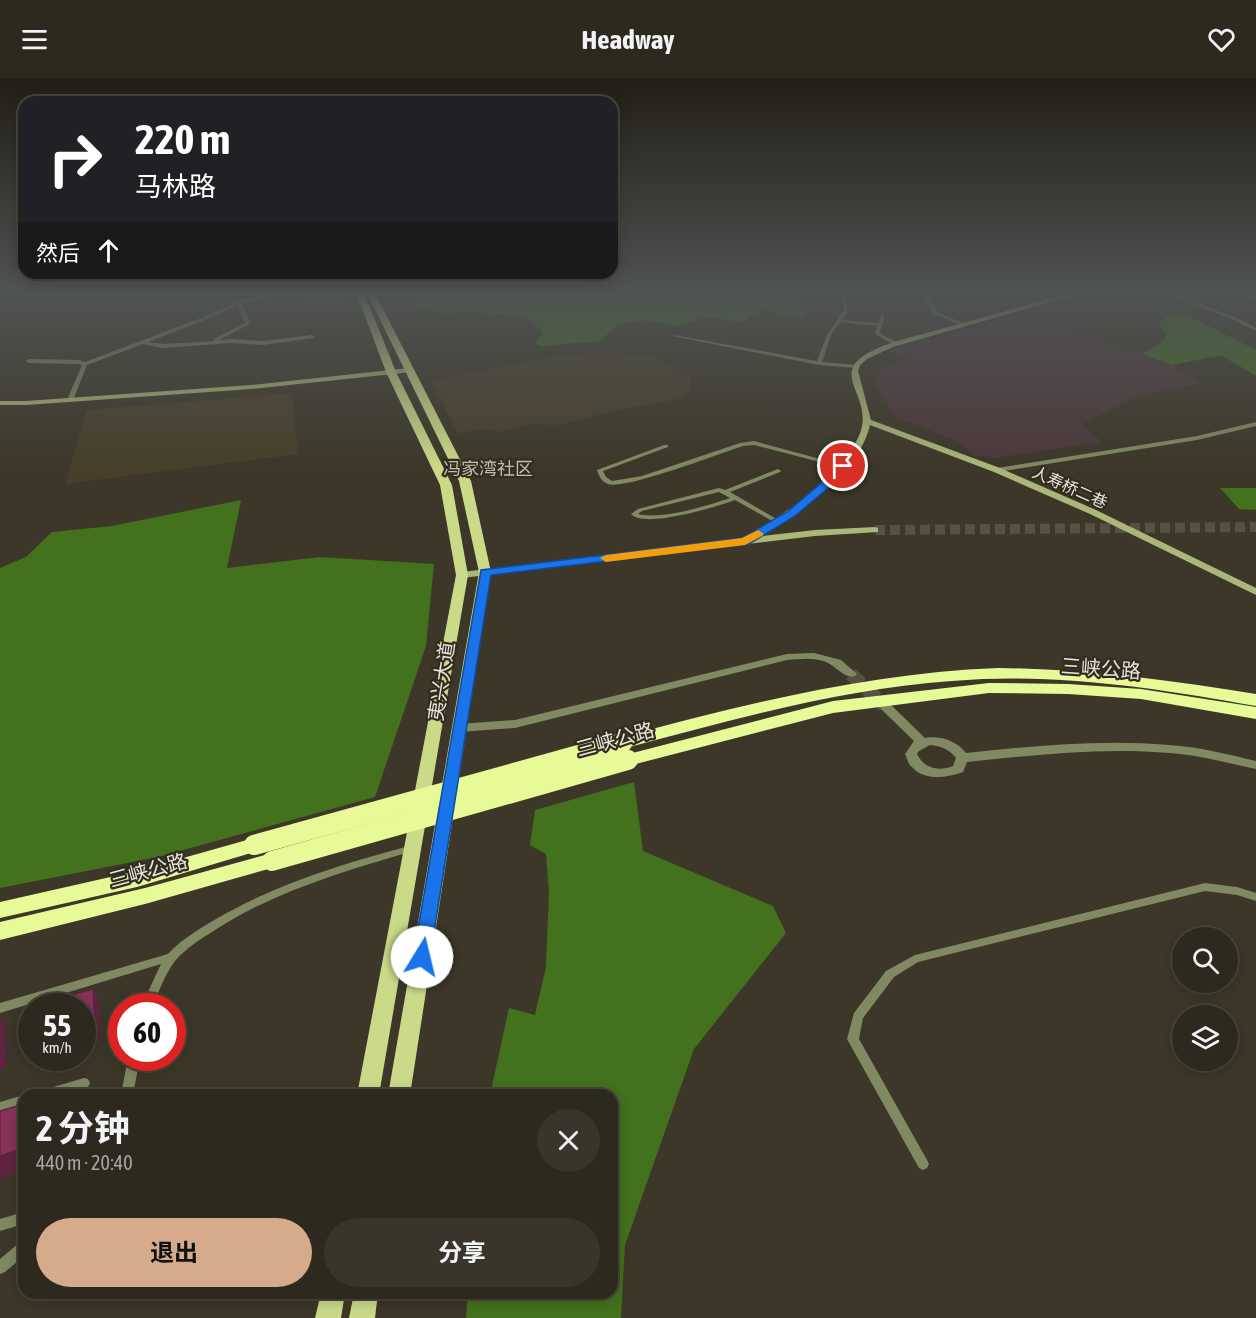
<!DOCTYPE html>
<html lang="zh">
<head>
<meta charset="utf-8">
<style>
  :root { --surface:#2d291e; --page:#39352b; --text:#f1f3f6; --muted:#a7a6a4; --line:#48453c; --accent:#d6ab8b }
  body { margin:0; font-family:"Asap Condensed","Noto Sans SC",sans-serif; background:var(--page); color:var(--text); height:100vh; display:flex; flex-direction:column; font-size:22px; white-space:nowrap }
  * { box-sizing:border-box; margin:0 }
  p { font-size:20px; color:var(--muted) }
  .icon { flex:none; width:33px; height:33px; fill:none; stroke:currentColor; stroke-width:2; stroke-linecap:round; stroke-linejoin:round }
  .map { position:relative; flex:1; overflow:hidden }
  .panel { position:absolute; left:18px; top:1011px; width:600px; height:210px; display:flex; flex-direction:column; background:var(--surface); border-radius:18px; box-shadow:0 3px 15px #0003,0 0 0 2px var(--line) }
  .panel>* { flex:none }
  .guide { position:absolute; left:18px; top:18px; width:600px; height:183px; border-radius:18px; box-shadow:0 3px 15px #0003,0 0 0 2px var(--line); background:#202124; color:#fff; overflow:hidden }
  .tools { position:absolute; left:1172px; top:849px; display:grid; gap:12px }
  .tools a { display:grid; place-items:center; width:66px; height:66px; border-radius:50%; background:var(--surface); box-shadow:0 3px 15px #0003,0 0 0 2px var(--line); font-size:30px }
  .speed { position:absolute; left:18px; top:915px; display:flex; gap:12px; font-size:30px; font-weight:700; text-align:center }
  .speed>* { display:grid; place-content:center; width:78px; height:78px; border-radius:50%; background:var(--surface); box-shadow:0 3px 15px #0003,0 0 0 2px var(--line); line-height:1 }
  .speed small { font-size:15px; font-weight:400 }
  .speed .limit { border:9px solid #d22; background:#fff; color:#111 }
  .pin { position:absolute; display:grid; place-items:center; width:51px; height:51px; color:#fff; margin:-26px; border:3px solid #fff; border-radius:50%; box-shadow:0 2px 6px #0007 }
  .me { position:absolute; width:66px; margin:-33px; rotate:9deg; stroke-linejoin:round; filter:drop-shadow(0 0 4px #0008) }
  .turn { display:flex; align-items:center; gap:21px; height:126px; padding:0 18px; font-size:27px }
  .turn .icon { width:78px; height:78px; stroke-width:2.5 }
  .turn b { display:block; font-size:42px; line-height:51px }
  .then { display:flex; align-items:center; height:57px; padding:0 18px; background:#0003; gap:12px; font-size:22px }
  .round { display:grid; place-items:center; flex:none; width:63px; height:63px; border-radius:32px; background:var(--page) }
  .headline { display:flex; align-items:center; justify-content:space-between; height:102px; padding:0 18px }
  h1 { font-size:36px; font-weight:700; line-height:45px }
  .action { display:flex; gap:12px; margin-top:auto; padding:12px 18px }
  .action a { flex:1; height:69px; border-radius:36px; background:var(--accent); color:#111; font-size:24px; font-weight:700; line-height:69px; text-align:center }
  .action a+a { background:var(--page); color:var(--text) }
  header { display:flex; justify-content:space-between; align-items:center; height:78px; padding:0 18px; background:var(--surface); font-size:27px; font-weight:700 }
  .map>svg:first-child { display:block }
  .built { fill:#473f2a }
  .industrial { fill:#4d383a }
  .forest { fill:#43711d }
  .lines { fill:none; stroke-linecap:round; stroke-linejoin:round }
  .street-tunnel { stroke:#565143; stroke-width:14; stroke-dasharray:14 7; stroke-linecap:butt }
  .secondary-tunnel { stroke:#565143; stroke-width:10; stroke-dasharray:10 5; stroke-linecap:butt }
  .lane { fill:#818962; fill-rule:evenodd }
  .street { fill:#818962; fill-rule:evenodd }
  .secondary { fill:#abb779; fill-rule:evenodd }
  .primary { fill:#cbda89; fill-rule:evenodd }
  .highway { fill:#e8fa98; fill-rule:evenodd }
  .highway-bridge { stroke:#e8fa98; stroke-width:20 }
  .shaded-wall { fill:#5f243f }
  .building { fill:#88335a; stroke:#5f243f; stroke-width:1.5 }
  .route { fill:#1a73e8; stroke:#114b97; stroke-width:1.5 }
  .slow { fill:#f59e0b }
  .labels { text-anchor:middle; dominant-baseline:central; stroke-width:4.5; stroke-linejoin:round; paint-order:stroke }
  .far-street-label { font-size:16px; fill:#e8e5dc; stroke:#322c1e }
  .far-quarter-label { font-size:18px; fill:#c5beac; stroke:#322c1e }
  .street-label { font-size:20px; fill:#e8e5dc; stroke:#322c1e }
</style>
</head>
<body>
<header><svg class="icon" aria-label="menu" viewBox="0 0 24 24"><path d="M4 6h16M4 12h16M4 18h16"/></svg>Headway<svg class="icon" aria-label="heart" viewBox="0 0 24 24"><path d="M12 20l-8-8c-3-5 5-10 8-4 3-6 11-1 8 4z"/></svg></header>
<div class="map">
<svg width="1256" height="1240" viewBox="0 0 1256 1240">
  <rect width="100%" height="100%" fill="#3c3728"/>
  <g class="built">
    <path d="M613 275 660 280 691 301 689 312 683 319 665 324 621 331 559 347 531 346 498 354 486 351 458 355 431 303 560 277Z"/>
    <path d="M292 315 298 376 65 406 87 332Z"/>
  </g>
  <path class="industrial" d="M1015 237 1141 276 1172 287 1201 305 1139 318 1082 346 1102 364 996 380 972 377 959 364 896 339 875 306 881 289 908 282 890 273Z"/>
  <g class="forest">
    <path d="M426 217H795L805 240 762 232 741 244 704 239 680 248 641 242 618 247 599 263 540 268 535 264 543 255 533 244 512 237 475 234 439 235 416 230Z"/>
    <path d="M1183 235 1256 272V298L1221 277 1172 287 1141 276 1159 267 1167 257 1158 245 1167 239Z"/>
    <path d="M1220 410H1256V432L1239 431Z"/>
    <path d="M241 422 227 490 320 479 434 486 426 568 375 719 158 779 0 810V490L26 479 52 454 112 448Z"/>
    <path d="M634 704 643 773 773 828 786 855 694 971 625 1167 621 1240H466L468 1215H612V1017H490L509 930 535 937 546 889 549 815 546 776 530 767 535 732Z"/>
  </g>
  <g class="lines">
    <path class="street-tunnel" d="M851 596 885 628"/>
    <path class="secondary-tunnel" d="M875 452 1256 449"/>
    <g class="lane">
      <path d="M268 217H279L242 225 250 246 219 262 231 261 263 263 312 257 315 259 314 260 263 267 231 265 163 270 143 266 87 287 73 322 70 324 67 322 82 287 78 286 29 285 26 283 29 281 79 282 85 284 201 240 244 221ZM238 227 245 245 214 261V263L163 266 148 264 205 242Z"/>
      <path d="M293 217H302L315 220 355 217 353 218 315 222Z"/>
      <path d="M841 217H845L848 232 842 242 878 245 881 237H885L880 255 886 259 901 265V267C892 267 883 261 875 256L877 248 840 244 831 257 822 284 858 287V289L856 290 819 287 672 258 674 257 817 283 827 257 844 232Z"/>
      <path d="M919 217 928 218 938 234 967 247 963 248 934 236 924 220Z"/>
      <path d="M1170 217H1176L1240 241 1256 250V253L1236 243Z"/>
      <path d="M1243 217 1256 219V221L1243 218Z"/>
      <path d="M1256 344V348L1197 362 997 394 994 392 997 390 1197 358Z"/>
      <path d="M754 363 846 388 843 390 754 367 743 368C721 375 625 412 608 406 601 403 599 398 597 392L664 367H668V369L603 393 606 399 612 403 642 398 740 365Z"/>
      <path d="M778 391 781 393 780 394 730 414 780 443V445H776L735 422C716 429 644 451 631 436L638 431 719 410 725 412ZM719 414 730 420C707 428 661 442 638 436L642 433Z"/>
      <path d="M413 767 416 768 418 770 416 772C346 793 277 812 215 852 201 861 186 870 175 883 165 896 159 913 153 928H142L153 903 161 886 0 935V925L168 876C182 861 199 851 216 841 278 805 345 785 413 767Z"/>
      <path d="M1205 805 1237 809 1256 815V823L1237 817 1205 813 918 884 894 899 863 940 859 961 927 1082 929 1086 927 1090 923 1092 919 1090 847 961 854 935 886 893 915 877Z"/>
      <path d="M128 980H140L133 1017H121Z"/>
      <path d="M84 1000 88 1001 90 1005 88 1009 61 1017H37L39 1013 43 1012Z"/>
      <path d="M24 1017V1027L0 1034V1024Z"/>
      <path d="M24 1134V1146L0 1153V1141Z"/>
      <path d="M24 1164V1178L5 1194 0 1196V1181L19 1165Z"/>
    </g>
    <g class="street">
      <path d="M814 575 841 582 857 596 855 598C844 601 836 588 826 584 814 579 800 581 787 582L515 650 459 654 453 650 459 646 515 642 787 576Z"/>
      <path d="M886 625 890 626 925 660C940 657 957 663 966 675 1033 668 1101 661 1169 667 1199 669 1227 676 1256 683V691C1227 685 1199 677 1170 675 1102 669 1034 677 967 684L963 694C947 700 924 703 912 689 908 686 907 680 905 676L914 663 882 632 880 629 882 626ZM930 667C941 668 949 671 956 680L953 688C938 694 924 690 917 676L919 673Z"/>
    </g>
    <g class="secondary">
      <path d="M1064 217H1075L893 269 867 281 860 287 858 293 871 342 1000 390 1096 432 1256 510V517L1090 436 994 394 870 347C859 395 800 434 761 458L815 452 875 449 878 450V454L815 458 462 500 457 497 462 494 744 460C785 435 833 406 857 362 883 314 807 292 897 263Z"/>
      <path d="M409 290H412V294L251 311 26 327H0V323H26L251 307Z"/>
    </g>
    <g class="primary">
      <path d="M357 217H365L396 294 452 407 468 497 379 1017H357L456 497 440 407 386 294Z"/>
      <path d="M368 217H376L471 403 491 494 410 1017H388L479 494 459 403Z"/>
      <path d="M321 1215H345L341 1240H315Z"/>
      <path d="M354 1215H378L375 1240H349Z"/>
    </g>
    <g class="highway">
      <path d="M998 590C1085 591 1170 602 1256 616V628C1156 610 1054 594 952 603 840 611 731 642 622 671L615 669 613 665 615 661C741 627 867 595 998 590Z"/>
      <path d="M989 605 1068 606 1141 611 1256 629V641L1141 621 1068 616 989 615 833 635 628 688 621 686 618 682 621 678 833 623Z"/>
      <path d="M254 760 261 762 264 767 261 772 137 809 0 840V824L137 793Z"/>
      <path d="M272 775 279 778 283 783 279 788 145 826 0 862V844L145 810Z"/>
    </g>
    <g class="highway-bridge">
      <path d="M254 767 622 665"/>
      <path d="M272 783 628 682"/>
    </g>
  </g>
  <g class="shaded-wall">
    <path d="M93 911 99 924 101 961 82 966V951Z"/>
    <path d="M0 939 7 952 6 990 0 992Z"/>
    <path d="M24 1070V1093L0 1101V1078Z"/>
  </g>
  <g class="building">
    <path d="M93 911 95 948 82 951V928H32Z"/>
    <path d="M30 929H32V966L31 967Z"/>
    <path d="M24 1026V1070L0 1078V1033Z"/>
  </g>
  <linearGradient id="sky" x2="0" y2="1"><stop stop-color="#211e16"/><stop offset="0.55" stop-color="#505353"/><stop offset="1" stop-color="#505353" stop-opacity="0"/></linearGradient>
  <rect width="1256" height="391" fill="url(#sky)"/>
  <path class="route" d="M839 385 848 388 828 410 795 438 749 466 491 497 430 879 428 884 422 886 415 884 413 879 481 492 742 460 787 434 820 406Z"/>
  <path class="slow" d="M758 452 764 456 762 458 745 467 606 484 600 480 606 477 742 460Z"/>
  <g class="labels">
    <g class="far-street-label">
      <text transform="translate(1070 409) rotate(24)">人寿桥二巷</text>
    </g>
    <g class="far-quarter-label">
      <text x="488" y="390">冯家湾社区</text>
    </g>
    <g class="street-label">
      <text transform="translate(1101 590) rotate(4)">三峡公路</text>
      <text transform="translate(441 603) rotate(-81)">夷兴大道</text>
      <text transform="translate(615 661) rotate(-15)">三峡公路</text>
      <text transform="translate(148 792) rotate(-15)">三峡公路</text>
    </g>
  </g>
</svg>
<div class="tools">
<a><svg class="icon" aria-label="search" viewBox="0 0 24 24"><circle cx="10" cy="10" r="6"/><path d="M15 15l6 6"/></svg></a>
<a><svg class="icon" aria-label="layers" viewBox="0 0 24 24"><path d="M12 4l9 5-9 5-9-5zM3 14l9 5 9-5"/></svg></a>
</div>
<div class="speed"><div>55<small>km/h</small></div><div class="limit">60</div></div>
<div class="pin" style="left:843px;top:388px;background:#d93025"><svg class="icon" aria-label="arrive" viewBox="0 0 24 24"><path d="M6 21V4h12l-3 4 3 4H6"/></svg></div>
<svg class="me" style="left:422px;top:879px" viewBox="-20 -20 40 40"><circle r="19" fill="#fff"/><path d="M0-13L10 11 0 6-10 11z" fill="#1a73e8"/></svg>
<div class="guide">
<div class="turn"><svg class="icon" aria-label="right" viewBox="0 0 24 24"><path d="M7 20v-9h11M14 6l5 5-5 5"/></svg><div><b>220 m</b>马林路</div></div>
<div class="then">然后<svg class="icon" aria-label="ahead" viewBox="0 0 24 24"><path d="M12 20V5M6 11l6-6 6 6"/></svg></div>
</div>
<section class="panel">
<div class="headline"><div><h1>2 分钟</h1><p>440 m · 20:40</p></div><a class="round"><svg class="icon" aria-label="close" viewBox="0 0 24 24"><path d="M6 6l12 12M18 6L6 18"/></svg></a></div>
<div class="action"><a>退出</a><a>分享</a></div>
</section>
</div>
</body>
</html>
